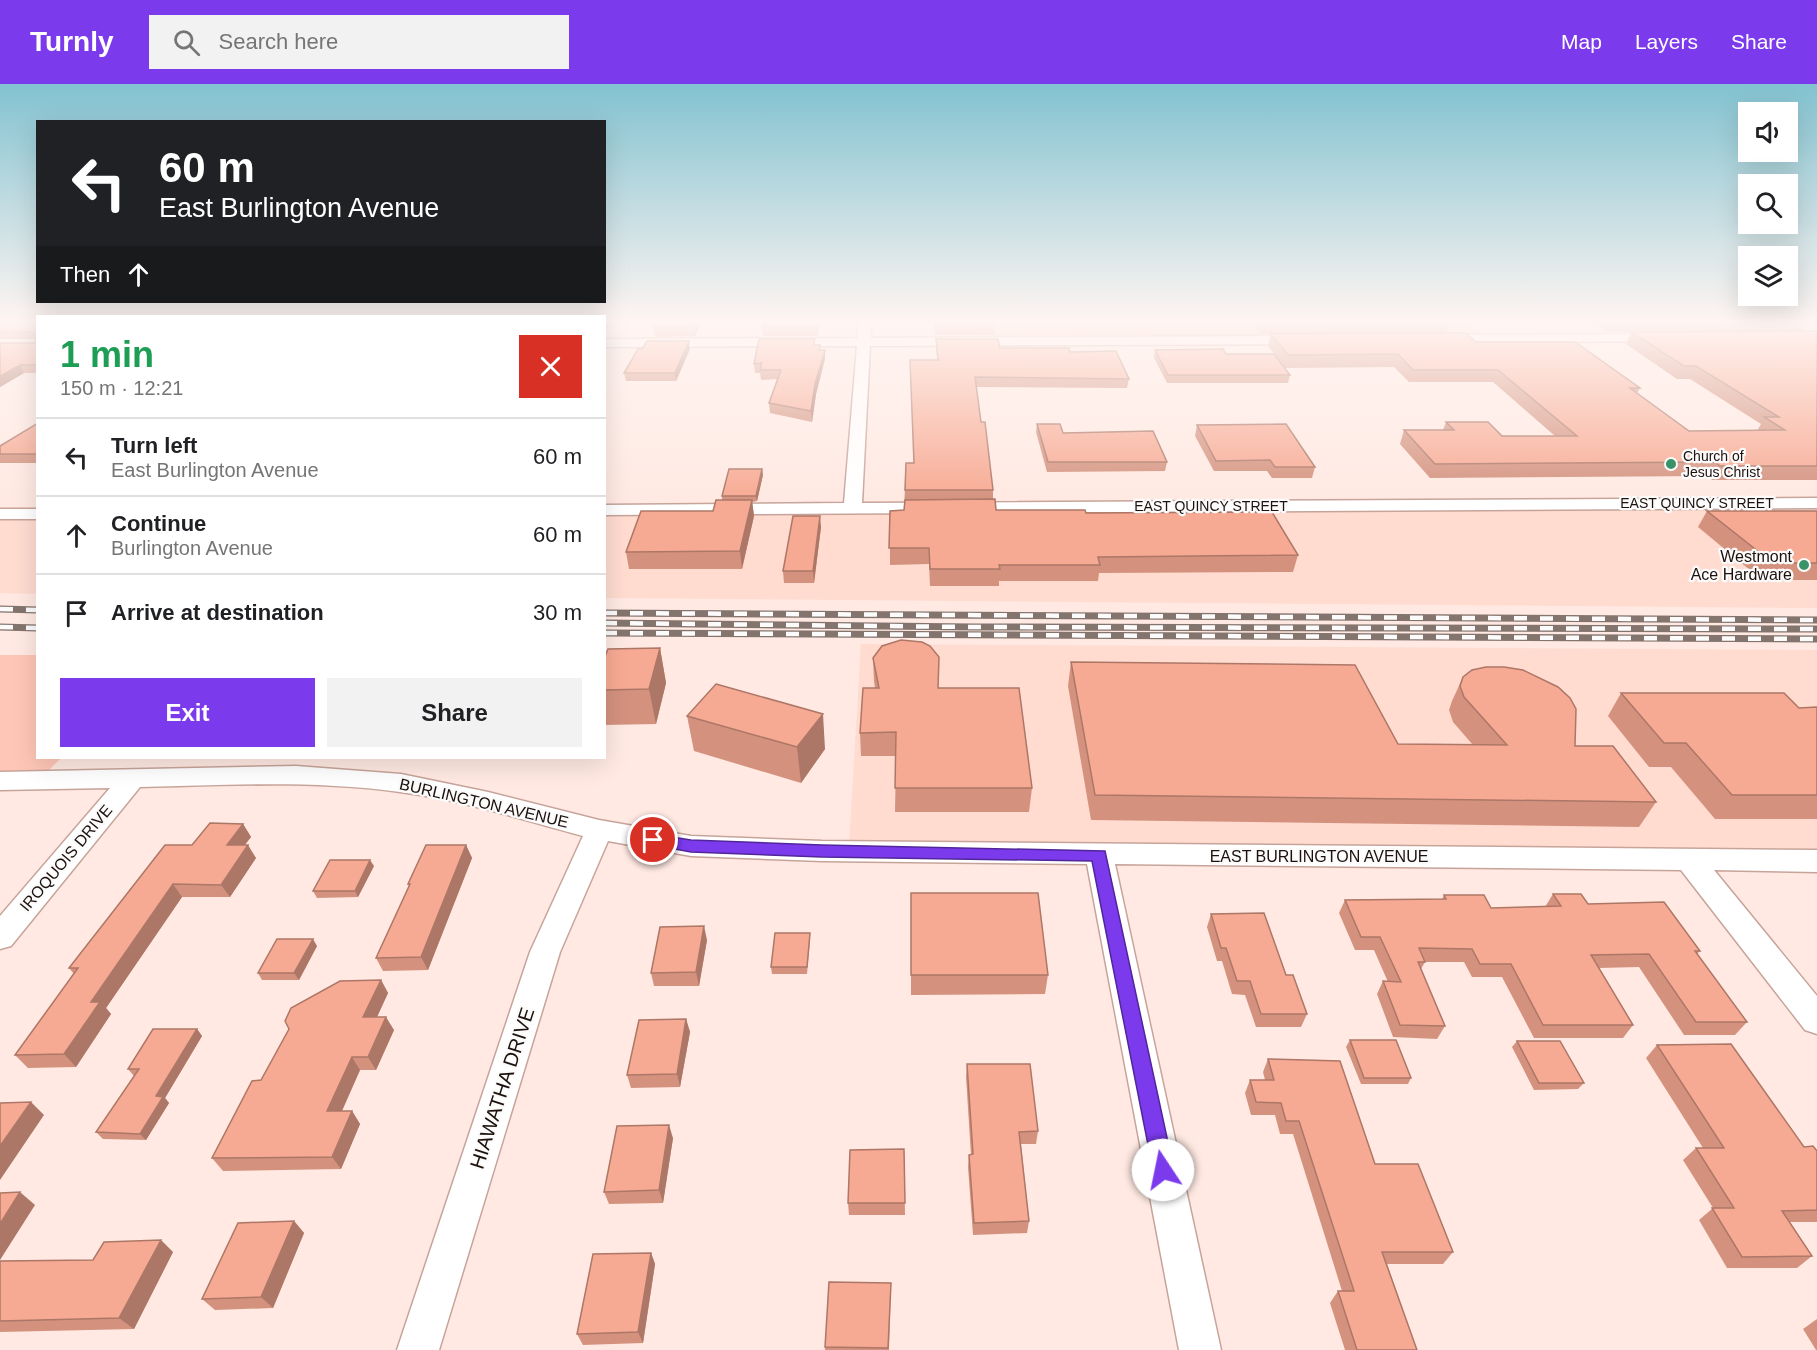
<!DOCTYPE html>
<html lang="en">
<head>
<meta charset="utf-8">
<style>
  :root { --surface:#fff; --page:#f2f2f2; --text:#202124; --muted:#757577; --line:#e0e0e0; --accent:#7c3aed }
  body { margin:0; font-family:Arial,sans-serif; background:var(--page); color:var(--text); height:100vh; display:flex; flex-direction:column; font-size:22px; white-space:nowrap }
  * { box-sizing:border-box; margin:0 }
  p { font-size:20px; color:var(--muted) }
  .icon { flex:none; width:33px; height:33px; fill:none; stroke:currentColor; stroke-width:2; stroke-linecap:round; stroke-linejoin:round }
  .map { position:relative; flex:1; overflow:hidden }
  .sheet { position:absolute; left:36px; top:231px; width:570px; height:444px; display:flex; flex-direction:column; background:var(--surface); border-radius:0px; box-shadow:0 6px 24px #0002 }
  .sheet>* { flex:none }
  .banner { position:absolute; left:36px; top:36px; width:570px; height:183px; border-radius:0px; box-shadow:0 6px 24px #0002; background:#202124; color:#fff; overflow:hidden }
  .fabs { position:absolute; left:1738px; top:18px; display:grid; gap:12px }
  .fabs a { display:grid; place-items:center; width:60px; height:60px; border-radius:0px; background:var(--surface); box-shadow:0 6px 24px #0002; font-size:30px }
  .pin { position:absolute; display:grid; place-items:center; width:51px; height:51px; color:#fff; margin:-26px; border:3px solid #fff; border-radius:50%; box-shadow:0 2px 6px #0007 }
  .me { position:absolute; width:66px; margin:-33px; rotate:349deg; stroke-linejoin:round; filter:drop-shadow(0 0 4px #0008) }
  .turn { display:flex; align-items:center; gap:21px; height:126px; padding:0 24px; font-size:27px }
  .turn .icon { width:78px; height:78px; stroke-width:2.5 }
  .turn b { display:block; font-size:42px; line-height:51px }
  .then { display:flex; align-items:center; height:57px; padding:0 24px; background:#0003; gap:12px; font-size:22px }
  .round { display:grid; place-items:center; flex:none; width:63px; height:63px; border-radius:0px; background:var(--page) }
  .summary { display:flex; align-items:center; justify-content:space-between; height:102px; padding:0 24px }
  h1 { font-size:36px; font-weight:700; line-height:45px; color:#1e9e55 }
  .primary-button { display:flex; gap:12px; margin-top:auto; padding:12px 24px }
  .primary-button a { flex:1; height:69px; border-radius:0px; background:var(--accent); color:#fff; font-size:24px; font-weight:700; line-height:69px; text-align:center }
  .primary-button a+a { background:var(--page); color:var(--text) }
  ul { padding:0; list-style:none }
  li { display:flex; align-items:center; gap:18px; height:78px; padding:0 24px; border-top:2px solid var(--line) }
  li div { flex:1 }
  li b { display:block; font-size:22px }
  li em { font-style:normal }
  header { display:flex; align-items:center; gap:36px; box-sizing:border-box; height:84px; padding:0 30px; background:var(--accent); color:#fff }
  header strong { font-size:28px }
  nav { display:flex; gap:33px; margin-inline-start:auto; font-size:21px }
  .search { width:420px; height:54px; background:var(--page); display:flex; align-items:center; gap:15px; box-sizing:border-box; padding:0 21px; border-radius:0px; color:var(--muted); font-size:22px }
  .map>svg:first-child { display:block }
  .built { fill:#ffdbd0 }
  .green { fill:#fec6b6 }
  .lines { fill:none; stroke-linecap:round; stroke-linejoin:round }
  .minor-casing { stroke:#c7a49a; stroke-width:3 }
  .secondary-casing { stroke:#c7a49a; stroke-width:3 }
  .minor { fill:#fff; fill-rule:evenodd }
  .secondary { fill:#c2ead8; fill-rule:evenodd }
  .rail-casing { stroke:#84746e; stroke-width:7 }
  .rail { stroke:#fbfbfb; stroke-width:4.5; stroke-dasharray:13; stroke-linecap:butt }
  .wall { fill:#d4927e }
  .shaded-wall { fill:#ad7767 }
  .building { fill:#f7aa93; stroke:#ad7767; stroke-width:1.5 }
  .route { fill:#7c3aed; stroke:#51269a; stroke-width:1.5 }
  .poi-dot { fill:#3a9368; stroke:#fbfbfb; stroke-width:2 }
  .labels { text-anchor:middle; dominant-baseline:central; stroke-width:4.5; stroke-linejoin:round; paint-order:stroke }
  .far-poi-label { font-size:14px; fill:#1d110d; stroke:#fbfbfb; text-anchor:start }
  .far-street-label { font-size:14px; fill:#1d110d; stroke:#fbfbfb }
  .poi-label { font-size:16px; fill:#1d110d; stroke:#fbfbfb; text-anchor:end }
  .street-label { font-size:16px; fill:#1d110d; stroke:#fbfbfb }
  .near-street-label { font-size:20px; fill:#1d110d; stroke:#fbfbfb }
</style>
</head>
<body>
<header>
<strong>Turnly</strong>
<div class="search"><svg class="icon" aria-label="search" viewBox="0 0 24 24"><circle cx="10" cy="10" r="6"/><path d="M15 15l6 6"/></svg>Search here</div>
<nav><a>Map</a><a>Layers</a><a>Share</a></nav>
</header>
<div class="map">
<svg width="1817" height="1266" viewBox="0 0 1817 1266">
  <rect width="100%" height="100%" fill="#ffe9e2"/>
  <g class="built">
    <path d="M1817 421V524L605 514V431Z"/>
    <path d="M0 436H37V510L0 509Z"/>
    <path d="M861 560 1817 566V765L849 761Z"/>
  </g>
  <g class="green">
    <path d="M992 239H1469L1486 253 994 254Z"/>
    <path d="M0 571H37L38 674H61L47 688 0 689Z"/>
  </g>
  <g class="lines">
    <g class="minor-casing">
      <g id="minor">
        <path d="M859 239H871V254L1302 252 1309 256 1302 260 870 262 862 419 1817 414V424L604 431V421L844 419 857 262 604 263V255L857 254Z"/>
        <path d="M1662 250 1667 251 1669 254 1667 257 1441 259 1434 255 1441 251Z"/>
        <rect x="0" y="425" width="38" height="10"/>
        <path d="M296 682 401 690 488 708 599 736 691 752 822 757 1817 766V788L1714 786 1817 912V950L1805 946 1681 786 1115 780 1221 1266H1179L1087 780 822 777 691 772 608 757 560 868 439 1266H397L530 868 583 752C523 736 462 716 400 708 314 696 226 701 140 703L11 862 0 865V832L110 704 0 706V688Z"/>
      </g>
    </g>
    <g class="secondary-casing">
      <path id="secondary" d="M1794 239H1817V251L1797 243Z"/>
    </g>
    <use href="#minor" class="minor"/>
    <use href="#secondary" class="secondary"/>
    <g class="rail-casing">
      <g id="rail">
        <path d="M0 525 38 526"/>
        <path d="M604 529 1817 536"/>
        <path d="M604 539 973 543 1817 545"/>
        <path d="M0 543 38 544"/>
        <path d="M604 549 1817 555"/>
      </g>
    </g>
    <use href="#rail" class="rail"/>
  </g>
  <g class="wall">
    <path d="M0 239H38V289H24L0 303V259H34L36 257V255H0Z"/>
    <path d="M655 239H701L695 252 655 253 653 243Z"/>
    <path d="M763 239H820L818 252H763L762 243Z"/>
    <path d="M934 239H995V251H935Z"/>
    <path d="M1250 239H1449L1446 249 1259 250Z"/>
    <path d="M1594 239H1805L1801 247 1607 248Z"/>
    <path d="M1817 247V396H1712L1707 392 1430 394 1400 360 1404 346H1443L1446 338 1502 352H1555L1493 298H1409L1394 283 1285 284 1268 262 1271 250 1476 258 1640 304 1637 309 1689 347H1757L1761 340 1690 295H1677L1626 260 1631 248Z"/>
    <path d="M936 255 1000 264 1070 268 1129 295 1127 304 976 303 981 338 993 406V415L996 426 1086 429 1298 471 1293 488 1099 489 1098 497H999V502H930L929 480 890 481V427L904 426 906 379H914L937 276Z"/>
    <path d="M815 261 820 266 825 275 816 310 812 338 770 329 769 319 777 295 761 296 760 289H755L754 280Z"/>
    <path d="M642 265H690L676 297H626L624 289Z"/>
    <path d="M1155 266 1226 270 1290 291 1288 299H1167L1154 274Z"/>
    <path d="M38 339V379H0V370Z"/>
    <path d="M1037 340 1063 349 1167 378 1165 387 1047 388 1036 348Z"/>
    <path d="M1197 341 1315 383 1312 394H1272L1267 387H1214L1195 352Z"/>
    <path d="M762 385 763 391 757 417 752 418 754 432 742 485H629L626 468 713 427 722 416V412Z"/>
    <path d="M1707 427H1817V496H1762L1698 443Z"/>
    <path d="M821 443 814 499H784L783 487Z"/>
    <path d="M660 564 666 599 656 640 604 641V575Z"/>
    <path d="M873 574 938 604 1032 704 1029 728H895L896 672H861L860 649 875 604 874 597Z"/>
    <path d="M1071 578 1398 660 1473 661 1453 638 1449 626 1452 617 1463 593 1575 662 1656 718 1639 743 1091 736 1068 602Z"/>
    <path d="M1621 609 1799 624 1817 623V735H1715L1671 683H1649L1608 632Z"/>
    <path d="M687 632 825 665 801 699 694 667Z"/>
    <path d="M243 740 251 753 244 761 256 774 230 813H182L106 924 111 930 76 983 28 984 15 971 74 890 69 884 192 761Z"/>
    <path d="M466 761 472 774 428 886 383 887 376 874 409 802 408 800Z"/>
    <path d="M374 782 358 813 317 814 313 807Z"/>
    <path d="M911 809 1048 891 1045 910 911 911Z"/>
    <path d="M1553 810 1588 820 1700 867 1697 870 1747 938 1735 951H1684L1639 883 1599 884 1633 941 1623 954H1534L1502 893H1472L1464 878H1425L1421 885 1445 942 1437 955 1393 953 1377 910 1383 897 1388 898 1374 866H1355L1339 829 1345 816 1442 815 1444 811 1491 824 1545 823Z"/>
    <path d="M1211 830 1286 891 1307 930 1301 943H1256L1245 911 1232 910 1222 877H1217L1207 843Z"/>
    <path d="M810 849V856L807 890H772L771 883Z"/>
    <path d="M707 856 699 902H654L651 889Z"/>
    <path d="M317 862 299 896H262L258 889Z"/>
    <path d="M381 896 388 909 377 933 394 946 376 986H360L342 1027H352L360 1040 341 1085 223 1087 212 1074Z"/>
    <path d="M686 935 690 948 680 1003 631 1004 627 991Z"/>
    <path d="M197 945 202 952 165 1014 169 1019 146 1056 103 1055 96 1048 134 992 128 985Z"/>
    <path d="M1350 956 1411 994 1408 1000H1361L1346 963Z"/>
    <path d="M1517 957 1584 999 1578 1005 1534 1006 1512 963Z"/>
    <path d="M1657 961 1804 1063 1817 1067V1138H1790L1812 1172 1797 1184H1727L1699 1136 1713 1124 1683 1076 1696 1064H1703L1646 974Z"/>
    <path d="M1268 975 1375 1080 1453 1168 1443 1180H1387L1417 1266H1345L1330 1219 1338 1207H1342L1293 1050H1280L1275 1031H1251L1245 1009 1250 996H1265L1263 988Z"/>
    <path d="M967 980 1038 1047 1036 1060H1021L1029 1137 1027 1149 973 1151 968 1083 969 1071H971L966 993Z"/>
    <path d="M673 1054 663 1119 609 1120 604 1108Z"/>
    <path d="M904 1065 905 1131H849L848 1119Z"/>
    <path d="M294 1137 304 1149 273 1224 215 1226 202 1215Z"/>
    <path d="M173 1168 134 1245 0 1248V1177L93 1176Z"/>
    <path d="M651 1169 655 1180 643 1259 583 1261 577 1250Z"/>
    <path d="M891 1199 889 1266H825V1263Z"/>
    <path d="M1817 1235V1266H1816L1803 1245Z"/>
  </g>
  <g class="shaded-wall">
    <path d="M604 239H611L604 249Z"/>
    <path d="M696 239H701L695 252 694 243Z"/>
    <path d="M818 239H820L818 252 817 243Z"/>
    <path d="M689 257 690 265 676 297 675 289Z"/>
    <path d="M825 266V275L816 310 812 338 811 327 815 300Z"/>
    <path d="M20 281 24 289 0 303V292Z"/>
    <path d="M762 385 763 391 757 417 756 412Z"/>
    <path d="M752 416 754 432 742 485 740 467Z"/>
    <path d="M820 432 821 443 814 499 813 487Z"/>
    <path d="M660 564 666 599 656 640 649 605Z"/>
    <path d="M823 630 825 665 801 699 797 663Z"/>
    <path d="M243 740 251 753 235 774 227 761Z"/>
    <path d="M248 761 256 774 230 813 221 801Z"/>
    <path d="M466 761 472 774 428 886 421 873Z"/>
    <path d="M370 776 374 782 358 813 355 807Z"/>
    <path d="M173 800 182 813 106 924 111 930 76 983 64 970 91 918Z"/>
    <path d="M704 842 707 856 699 902 696 888Z"/>
    <path d="M313 855 317 862 299 896 294 889Z"/>
    <path d="M381 896 388 909 371 946 363 933Z"/>
    <path d="M386 933 394 946 376 986 368 973Z"/>
    <path d="M686 935 690 948 680 1003 677 990Z"/>
    <path d="M197 945 202 952 165 1014 169 1019 146 1056 140 1050 156 1012Z"/>
    <path d="M352 973 360 986 336 1040 327 1027Z"/>
    <path d="M31 1018 44 1031 0 1096V1062Z"/>
    <path d="M352 1027 360 1040 341 1085 332 1073Z"/>
    <path d="M669 1041 673 1054 663 1119 659 1106Z"/>
    <path d="M20 1108 35 1121 0 1176V1140Z"/>
    <path d="M294 1137 304 1149 273 1224 261 1213Z"/>
    <path d="M161 1156 173 1168 134 1245 119 1234Z"/>
    <path d="M651 1169 655 1180 643 1259 638 1248Z"/>
  </g>
  <g class="building">
    <path d="M0 239H38V281H20L0 292V259H34L36 257 35 248 0 247Z"/>
    <path d="M655 239H696L694 243H653Z"/>
    <path d="M763 239H818L817 243H762Z"/>
    <rect x="935" y="239" width="60" height="3"/>
    <path d="M1817 247V382H1720L1715 378 1435 380 1404 346H1454L1446 338H1488L1502 352H1577L1498 286H1413L1398 270 1288 271 1271 250 1465 249 1476 258H1575L1640 304H1630L1689 347 1785 346 1764 333H1779L1696 282H1684L1631 248Z"/>
    <path d="M759 255H815L814 261H820L819 266H825L815 300 811 327 769 319 781 286H760L762 279 754 280Z"/>
    <path d="M936 255H998L1000 264H1069L1070 268 1116 267 1129 295 975 293 981 338H985L993 406H905L906 379H914L910 276H938Z"/>
    <path d="M647 257H689L675 289H624L638 265H642Z"/>
    <path d="M1223 265 1226 270H1274L1290 291H1168L1155 266Z"/>
    <path d="M38 339V370H0V362Z"/>
    <path d="M1037 340H1060L1063 349 1153 347 1167 378H1048Z"/>
    <path d="M1286 340 1315 383H1275L1270 376 1216 377 1197 341Z"/>
    <path d="M729 385H762L756 412H722Z"/>
    <path d="M995 415 996 426H1085L1086 429 1272 428 1298 471 1098 473 1100 481H999L1000 485H930L929 464H889L890 427 904 426 905 416Z"/>
    <path d="M716 416H752L740 467 626 468 641 427H713Z"/>
    <path d="M1707 427H1817V479H1773Z"/>
    <path d="M793 432H820L813 487H783Z"/>
    <path d="M901 556 922 558 930 562 939 573 938 604H1019L1032 704H895L896 648 860 649 863 604H879L873 574 882 562Z"/>
    <path d="M660 564 649 605 604 606V575L608 565Z"/>
    <path d="M1071 578 1355 581 1398 660 1507 661 1464 613 1460 602 1463 593 1472 586 1486 583H1504L1523 586 1558 603 1570 614 1576 625 1575 662H1613L1656 718 1095 711Z"/>
    <path d="M716 600 823 630 797 663 687 632Z"/>
    <path d="M1621 609H1784L1799 624 1817 623V711H1732L1686 659H1664Z"/>
    <path d="M210 739 243 740 227 761H248L221 801 173 800 91 918H100L64 970 15 971 78 884H69L165 761H192Z"/>
    <path d="M426 761H466L421 873 376 874 410 800H408Z"/>
    <path d="M330 776H370L355 807H313Z"/>
    <path d="M911 809H1038L1048 891H911Z"/>
    <path d="M1553 810H1581L1588 820 1664 818 1700 867H1695L1747 938H1696L1649 870 1591 871 1633 941H1543L1511 880H1480L1472 865 1419 864 1425 878H1418L1445 942 1400 941 1383 897 1401 898 1380 853H1361L1345 816 1446 815 1444 811H1484L1491 824 1561 822Z"/>
    <path d="M1264 829 1286 891H1293L1307 930H1261L1250 897H1237L1226 864H1221L1211 830Z"/>
    <path d="M704 842 696 888 651 889 660 843Z"/>
    <path d="M775 849H810L807 883H771Z"/>
    <path d="M277 855H313L294 889H258Z"/>
    <path d="M381 896 363 933H386L368 973H352L327 1027H352L332 1073 212 1074 252 997 261 996 289 945 285 937 291 924 340 897Z"/>
    <path d="M686 935 677 990 627 991 639 936Z"/>
    <path d="M153 945H197L156 1012 163 1013 140 1050 96 1048 139 985H128Z"/>
    <path d="M1350 956H1396L1411 994H1364Z"/>
    <path d="M1517 957H1560L1584 999H1539Z"/>
    <path d="M1731 960 1804 1063 1813 1062 1817 1067V1126L1782 1127 1812 1172 1742 1173 1712 1124H1734L1696 1064H1724L1657 961Z"/>
    <path d="M1268 975 1340 977 1375 1080H1418L1453 1168H1382L1417 1266H1357L1338 1207H1354L1299 1037H1286L1281 1019 1256 1018 1250 996H1274Z"/>
    <path d="M967 980H1030L1038 1047 1019 1048 1029 1137 974 1139 969 1071 973 1070Z"/>
    <path d="M31 1018 0 1062V1019Z"/>
    <path d="M669 1041 659 1106 604 1108 617 1042Z"/>
    <path d="M904 1065 905 1119H848L850 1066Z"/>
    <path d="M20 1108 0 1140V1109Z"/>
    <path d="M294 1137 261 1213 202 1215 238 1139Z"/>
    <path d="M161 1156 119 1234 0 1237V1177L93 1176 104 1158Z"/>
    <path d="M651 1169 638 1248 577 1250 593 1170Z"/>
    <path d="M829 1198 891 1199 888 1264 825 1263Z"/>
  </g>
  <linearGradient id="sky" x2="0" y2="1"><stop stop-color="#82c2d0"/><stop offset="0.57" stop-color="#fff5f2"/><stop offset="1" stop-color="#fff5f2" stop-opacity="0"/></linearGradient>
  <rect width="1817" height="417" fill="url(#sky)"/>
  <path class="route" d="M653 750 691 756 822 761 1105 767 1174 1086 1171 1093 1163 1096 1156 1093 1153 1086 1092 777 822 773 691 768 648 760 646 756 648 751Z"/>
  <g class="poi-dot">
    <circle cx="1671" cy="380" r="6"/>
    <circle cx="1804" cy="481" r="6"/>
  </g>
  <g class="labels">
    <g class="far-poi-label">
      <text x="1683" y="372">Church of<tspan x="1683" dy="16">Jesus Christ</tspan></text>
    </g>
    <g class="far-street-label">
      <text x="1697" y="419">EAST QUINCY STREET</text>
      <text x="1211" y="422">EAST QUINCY STREET</text>
    </g>
    <g class="poi-label">
      <text x="1792" y="472">Westmont<tspan x="1792" dy="18">Ace Hardware</tspan></text>
    </g>
    <g class="street-label">
      <text transform="translate(484 719) rotate(13)">BURLINGTON AVENUE</text>
      <text x="1319" y="772">EAST BURLINGTON AVENUE</text>
      <text transform="translate(66 774) rotate(-50)">IROQUOIS DRIVE</text>
    </g>
    <g class="near-street-label">
      <text transform="translate(502 1004) rotate(-72)">HIAWATHA DRIVE</text>
    </g>
  </g>
</svg>
<div class="fabs">
<a><svg class="icon" aria-label="sound" viewBox="0 0 24 24"><path d="M4 9h4l5-4v14l-5-4H4zM17 9q2 3 0 6"/></svg></a>
<a><svg class="icon" aria-label="search" viewBox="0 0 24 24"><circle cx="10" cy="10" r="6"/><path d="M15 15l6 6"/></svg></a>
<a><svg class="icon" aria-label="layers" viewBox="0 0 24 24"><path d="M12 4l9 5-9 5-9-5zM3 14l9 5 9-5"/></svg></a>
</div>
<div class="pin" style="left:653px;top:756px;background:#d93025"><svg class="icon" aria-label="arrive" viewBox="0 0 24 24"><path d="M6 21V4h12l-3 4 3 4H6"/></svg></div>
<svg class="me" style="left:1163px;top:1086px" viewBox="-20 -20 40 40"><circle r="19" fill="#fff"/><path d="M0-13L10 11 0 6-10 11z" fill="#7c3aed"/></svg>
<div class="banner">
<div class="turn"><svg class="icon" aria-label="left" viewBox="0 0 24 24"><path d="M17 20v-9H6M10 6l-5 5 5 5"/></svg><div><b>60 m</b>East Burlington Avenue</div></div>
<div class="then">Then<svg class="icon" aria-label="ahead" viewBox="0 0 24 24"><path d="M12 20V5M6 11l6-6 6 6"/></svg></div>
</div>
<section class="sheet">
<div class="summary"><div><h1>1 min</h1><p>150 m · 12:21</p></div><a class="round" style="background:#d93025;color:#fff"><svg class="icon" aria-label="close" viewBox="0 0 24 24"><path d="M6 6l12 12M18 6L6 18"/></svg></a></div>
<ul>
<li><svg class="icon" aria-label="left" viewBox="0 0 24 24"><path d="M17 20v-9H6M10 6l-5 5 5 5"/></svg><div><b>Turn left</b><p>East Burlington Avenue</p></div><em>60 m</em></li>
<li><svg class="icon" aria-label="ahead" viewBox="0 0 24 24"><path d="M12 20V5M6 11l6-6 6 6"/></svg><div><b>Continue</b><p>Burlington Avenue</p></div><em>60 m</em></li>
<li><svg class="icon" aria-label="arrive" viewBox="0 0 24 24"><path d="M6 21V4h12l-3 4 3 4H6"/></svg><div><b>Arrive at destination</b></div><em>30 m</em></li>
</ul>
<div class="primary-button"><a>Exit</a><a>Share</a></div>
</section>
</div>
</body>
</html>
